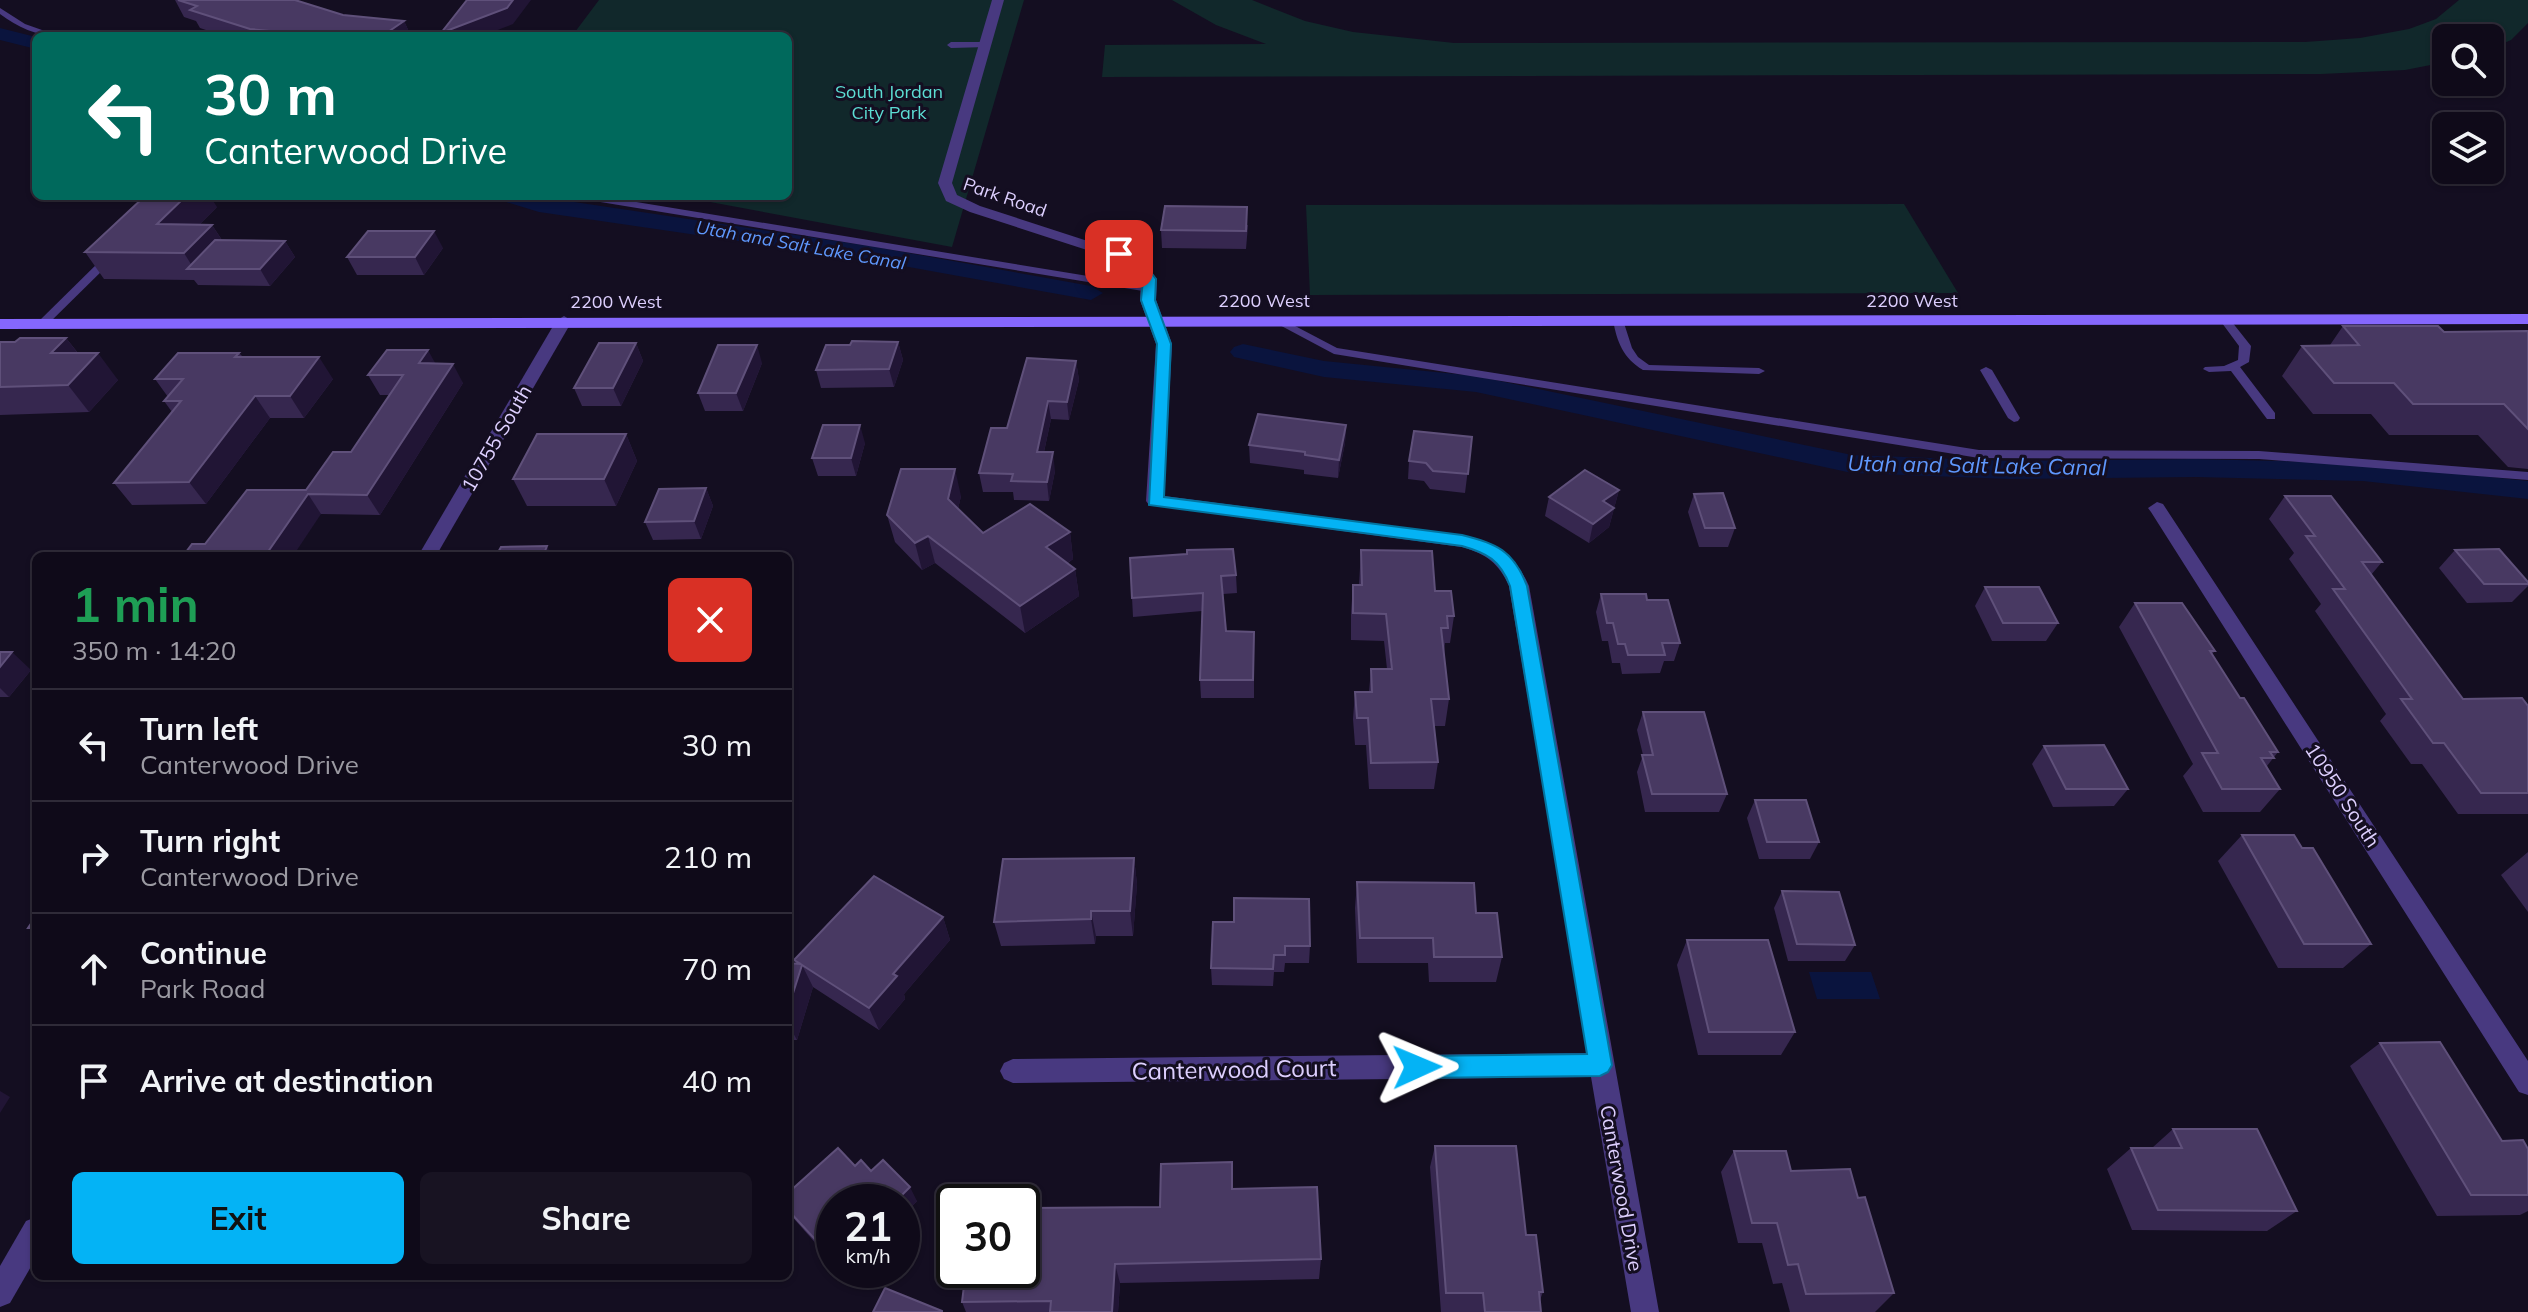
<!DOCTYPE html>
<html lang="en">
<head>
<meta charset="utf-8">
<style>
  :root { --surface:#0f0a19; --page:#181322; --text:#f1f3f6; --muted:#9b9aa2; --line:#2f2b38; --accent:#04b3f5 }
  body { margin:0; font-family:Mulish,sans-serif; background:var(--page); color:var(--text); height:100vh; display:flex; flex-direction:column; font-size:30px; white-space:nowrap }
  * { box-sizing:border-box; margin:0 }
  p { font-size:26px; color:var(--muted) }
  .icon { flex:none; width:44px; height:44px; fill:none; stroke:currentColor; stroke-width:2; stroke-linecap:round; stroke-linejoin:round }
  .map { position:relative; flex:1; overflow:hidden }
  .details { position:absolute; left:32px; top:552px; width:760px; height:728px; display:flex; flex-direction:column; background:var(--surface); border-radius:12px; box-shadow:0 2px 6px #0004,0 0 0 2px var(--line) }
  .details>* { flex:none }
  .top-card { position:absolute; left:32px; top:32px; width:760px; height:168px; border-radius:12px; box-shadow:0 2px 6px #0004,0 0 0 2px var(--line); background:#00695c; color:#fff; overflow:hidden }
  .controls { position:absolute; left:2432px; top:24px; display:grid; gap:16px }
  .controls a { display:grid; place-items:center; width:72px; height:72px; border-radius:12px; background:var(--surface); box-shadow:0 2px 6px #0004,0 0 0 2px var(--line); font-size:40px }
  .speed { position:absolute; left:816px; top:1184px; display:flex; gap:16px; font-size:40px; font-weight:700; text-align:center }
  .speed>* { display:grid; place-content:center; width:104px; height:104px; border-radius:50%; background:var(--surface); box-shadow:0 2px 6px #0004,0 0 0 2px var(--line); line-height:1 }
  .speed small { font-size:20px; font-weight:400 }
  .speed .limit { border:4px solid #111; border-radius:12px; background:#fff; color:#111 }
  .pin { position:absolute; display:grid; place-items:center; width:68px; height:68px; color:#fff; margin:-34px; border-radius:16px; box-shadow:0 4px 12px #0006 }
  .me { position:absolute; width:88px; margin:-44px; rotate:89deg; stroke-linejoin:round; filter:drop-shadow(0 0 6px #0008) }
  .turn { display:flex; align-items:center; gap:28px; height:168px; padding:0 40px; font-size:36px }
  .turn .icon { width:104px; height:104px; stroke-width:2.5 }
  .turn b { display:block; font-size:56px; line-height:68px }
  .round { display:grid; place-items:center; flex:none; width:84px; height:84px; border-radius:12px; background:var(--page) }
  .summary { display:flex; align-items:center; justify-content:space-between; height:136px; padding:0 40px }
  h1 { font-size:48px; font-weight:700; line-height:60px; color:#1e9e55 }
  .primary-button { display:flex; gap:16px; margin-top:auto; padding:16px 40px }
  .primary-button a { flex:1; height:92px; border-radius:12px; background:var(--accent); color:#111; font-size:32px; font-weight:700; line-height:92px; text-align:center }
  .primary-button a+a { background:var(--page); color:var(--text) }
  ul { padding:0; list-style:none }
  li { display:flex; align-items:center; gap:24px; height:112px; padding:0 40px; border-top:2px solid var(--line) }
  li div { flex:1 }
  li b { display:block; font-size:30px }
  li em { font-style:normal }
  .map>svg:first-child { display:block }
  .green { fill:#11282b }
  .water { fill:#0a143e }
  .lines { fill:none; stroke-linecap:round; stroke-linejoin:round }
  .canal { fill:#0a143e; fill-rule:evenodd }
  .lane { fill:#483980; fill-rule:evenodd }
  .street { fill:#483980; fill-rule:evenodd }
  .secondary { fill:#8567fd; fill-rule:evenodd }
  .wall { fill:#36274f }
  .shaded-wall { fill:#211535 }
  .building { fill:#483962; stroke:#5f507a; stroke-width:2 }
  .route { fill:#04b3f5; stroke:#03749f; stroke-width:2 }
  .labels { text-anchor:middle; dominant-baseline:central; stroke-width:6; stroke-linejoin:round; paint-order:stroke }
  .far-park-label { font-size:18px; fill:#5cddd3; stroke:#140e21 }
  .far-street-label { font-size:18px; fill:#ddcffe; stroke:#140e21 }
  .far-water-label { font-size:18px; font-style:italic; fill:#5f98fd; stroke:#140e21 }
  .street-label { font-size:20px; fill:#ddcffe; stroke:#140e21 }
  .water-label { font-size:22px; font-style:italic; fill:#5f98fd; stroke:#140e21 }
  .near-street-label { font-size:24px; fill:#ddcffe; stroke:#140e21 }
</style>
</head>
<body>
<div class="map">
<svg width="2528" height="1312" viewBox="0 0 2528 1312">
  <rect width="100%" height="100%" fill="#140e21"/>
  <g class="green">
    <path d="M599 0H1024L952 247 678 196H788V36H572Z"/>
    <path d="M1172 0H1252L1305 21 1353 32 1454 43 2305 42 2360 38 2409 29 2436 19 2459 0H2528V23L2511 40 2490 49V38H2446V62L2405 70 2321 74 1102 77 1105 45 1266 44 1216 25Z"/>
    <path d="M1904 204 1958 293 1310 295 1306 205Z"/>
  </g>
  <path class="water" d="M1809 972H1871L1880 999H1817Z"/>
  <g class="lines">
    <g class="canal">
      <path d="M0 28 36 37V49L0 40Z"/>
      <path d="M500 196H534L870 246 1091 286 1103 293 1091 300 870 260 539 212 503 201Z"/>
      <path d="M1243 344 1324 361 1476 376 1852 455 2010 461 2196 459 2363 463 2528 481V499L2363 481 2196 477 2010 479 1852 473 1476 392 1324 377 1234 357 1230 352 1234 347Z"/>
    </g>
    <g class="lane">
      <path d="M0 8 25 24 59 36C36 36 18 27 0 14Z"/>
      <path d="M984 42 987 43V47L951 48 947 45 951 42Z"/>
      <path d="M577 196H600L1149 286 1154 289 1149 292 582 199Z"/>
      <path d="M109 255 113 256V260L45 327H37V323L105 256Z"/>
      <path d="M2224 316 2228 317 2251 346 2249 362 2240 367 2275 413V419H2267L2231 371 2209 372 2203 369 2205 367 2224 366 2238 360 2239 346 2219 319Z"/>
      <path d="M1278 317 1337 348 1979 450 2259 451 2528 472V480L2259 459 1979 458 1334 354 1274 322V318Z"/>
      <path d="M1618 317 1623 320 1632 348 1638 357 1649 365 1759 368 1765 371 1759 374 1643 370C1623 358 1617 342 1613 320Z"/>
      <path d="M1986 367 1992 370 2020 418 2018 421 2014 422 2008 418 1980 370Z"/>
    </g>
    <g class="street">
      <path d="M992 0H1004L952 183 957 195 980 206 1140 258 1157 279 1156 300 1172 344 1164 496 1462 535C1496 543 1514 553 1529 586L1659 1312H1631L1591 1077 1013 1083 1004 1079 1000 1071 1004 1063 1013 1059 1588 1053 1509 586C1499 563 1486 554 1462 547L1149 505 1146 501 1156 344 1140 300 1141 279 1130 264 970 212 946 201 938 183Z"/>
      <path d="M564 316 572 321 436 556H418L556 321Z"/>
      <path d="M2157 502 2163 504 2528 1061V1095L2519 1092 2151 512 2148 508Z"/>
      <path d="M36 1217V1258L10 1303 0 1307V1266L26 1221Z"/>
    </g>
    <path class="secondary" d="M2528 314V324L0 329V319Z"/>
  </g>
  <g class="wall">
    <path d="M175 0H295L343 15 404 21 411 36H224L200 28 196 21 184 17Z"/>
    <path d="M217 207 200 224 212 225 222 240 285 241 295 257 270 286 198 285 194 280 104 279 85 252Z"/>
    <path d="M1248 225 1246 249 1162 248 1161 230Z"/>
    <path d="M443 248 424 275H357L347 257Z"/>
    <path d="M2343 326 2444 332 2528 331V469L2508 467 2478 435H2389L2371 414H2313L2282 376 2302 346 2330 345Z"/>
    <path d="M66 338 78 353 118 380 89 412 0 415V342H15Z"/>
    <path d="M898 342 903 360 894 387 821 388 816 370Z"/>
    <path d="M636 343 643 361 621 406H582L574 388Z"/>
    <path d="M239 353 243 357 333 379 304 418H270L206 504 132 505 114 483 172 412 164 401 168 397 155 379Z"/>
    <path d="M1076 361 1079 380 1069 420 1051 419 1044 452 1055 471 1049 501 1014 500 1013 492H983L979 473 1007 428Z"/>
    <path d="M762 363 743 411H705L698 393Z"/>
    <path d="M435 364 463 383 380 515 321 514 205 544 306 490 351 452 390 395H380L368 375Z"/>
    <path d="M1346 425 1345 443 1338 478 1304 474V470L1250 463 1249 445Z"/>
    <path d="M626 434 637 461 616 506H527L513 479Z"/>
    <path d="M1472 437 1465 493 1430 489 1424 481 1408 479 1409 461Z"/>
    <path d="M865 443 856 476H818L812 458Z"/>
    <path d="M706 488 713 506 701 539 653 540 645 522Z"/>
    <path d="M1619 490 1609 527 1589 543 1545 516 1549 497Z"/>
    <path d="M1694 494 1735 528 1728 547H1699L1688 512Z"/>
    <path d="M961 496 958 509 983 533 1070 532 1073 559 1068 563 1075 569 1079 596 1025 633 935 563 922 570 895 542 887 515Z"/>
    <path d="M2285 496 2382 562 2371 575 2463 699 2528 706V814H2458L2422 764H2411L2380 721 2386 714 2315 611 2321 604 2289 559 2294 553 2269 519Z"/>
    <path d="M1361 550 1435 591 1454 616 1450 643H1445L1444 655 1449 699 1445 726H1434L1438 762 1434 789H1369L1366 745H1355L1353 719 1355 692H1369L1371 669H1387L1384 641 1351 640V612L1353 585H1359Z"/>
    <path d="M2455 550 2528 582V586L2512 602 2467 603 2439 568Z"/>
    <path d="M1130 558 1236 575 1237 593 1223 594 1226 631 1254 632V698H1201L1200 680 1202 611 1133 617Z"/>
    <path d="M1985 587 2058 623 2046 641H1992L1975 606Z"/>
    <path d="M1601 594 1647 600 1680 643 1674 661H1664L1660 673 1622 674 1620 663H1612L1608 641H1602L1596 612Z"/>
    <path d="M2135 603 2215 651 2212 654 2240 698 2278 752 2267 766 2280 789 2260 812H2203L2183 776 2193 764 2119 627Z"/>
    <path d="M0 652 31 670 9 697H0Z"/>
    <path d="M1643 712 1727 794 1719 812H1645L1637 772 1643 755 1637 730Z"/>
    <path d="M2044 746 2128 789 2114 806 2053 807 2032 764Z"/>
    <path d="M1755 800 1819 842 1810 859H1759L1747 818Z"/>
    <path d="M2242 835 2302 848 2371 944 2343 968H2278L2218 861Z"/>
    <path d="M2528 852V912L2501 875Z"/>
    <path d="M1134 858 1137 884 1133 936H1096L1095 944 1001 946 994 922Z"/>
    <path d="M1357 882 1476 913 1502 957 1496 982H1429L1428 963H1357L1355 908Z"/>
    <path d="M1782 891 1855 945 1845 961H1788L1774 908Z"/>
    <path d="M943 917 950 940 904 994 905 999 879 1030 813 987 797 1040H788V963L796 964 794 960Z"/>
    <path d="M1213 922 1310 946 1309 963H1285L1284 972H1274L1273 986 1212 985 1211 968Z"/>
    <path d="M1687 940 1795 1032 1781 1055H1698L1677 965Z"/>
    <path d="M2380 1043 2502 1141 2528 1149V1211L2520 1215 2437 1216 2350 1066Z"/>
    <path d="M2173 1129 2297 1211 2267 1231 2132 1230 2107 1169 2131 1148H2152Z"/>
    <path d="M1435 1146 1526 1235 1543 1292 1540 1300 1541 1312H1441L1430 1167Z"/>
    <path d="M1734 1151 1791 1171 1858 1198 1894 1293 1875 1312H1790L1782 1283 1773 1284 1762 1243H1738L1721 1172Z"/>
    <path d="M1232 1162 1233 1189 1317 1187 1321 1259 1319 1279 1120 1283 1118 1312H966L962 1302 966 1270H1022V1202H954V1269H951L942 1250 950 1194 1029 1193 1034 1208 1160 1207 1161 1164Z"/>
    <path d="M855 1166 871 1171 917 1201 902 1216V1202H834V1264L788 1212V1193Z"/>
  </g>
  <g class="shaded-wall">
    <path d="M513 0H531L513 24 482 36H442L441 33Z"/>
    <path d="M404 21 411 36H382Z"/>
    <path d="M186 196H210L217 207 174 250 157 224Z"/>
    <path d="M212 225 229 251 194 269 184 253Z"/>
    <path d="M434 231 443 248 424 275 415 257Z"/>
    <path d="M285 241 295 257 270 286 260 269Z"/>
    <path d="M66 338 87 365 51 353Z"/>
    <path d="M898 342 903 360 894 387 889 369Z"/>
    <path d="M636 343 643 361 621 406 613 388Z"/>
    <path d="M757 345 762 363 743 411 736 393Z"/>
    <path d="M428 350 439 370 419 363Z"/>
    <path d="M98 353 118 380 89 412 68 385Z"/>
    <path d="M319 357 333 379 304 418 290 396Z"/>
    <path d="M1076 361 1079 380 1069 420 1067 402Z"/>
    <path d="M453 364 463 383 380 515 367 495Z"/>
    <path d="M255 396 270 418 206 504 189 482Z"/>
    <path d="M1048 401 1051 419 1040 470 1037 452Z"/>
    <path d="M860 425 865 443 856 476 851 458Z"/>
    <path d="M1346 425 1345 443 1338 478 1339 460Z"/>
    <path d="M626 434 637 461 616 506 604 479Z"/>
    <path d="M1053 452 1055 471 1049 501 1047 482Z"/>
    <path d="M955 469 961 496 954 526 948 499Z"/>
    <path d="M706 488 713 506 701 539 694 521Z"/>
    <path d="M1619 490 1609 527 1589 543 1593 524 1603 501Z"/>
    <path d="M308 494 321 514 293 556H265Z"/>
    <path d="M1070 532 1073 559 1051 575 1046 547Z"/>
    <path d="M928 536 935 563 922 570 915 543Z"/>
    <path d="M547 546 552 556H543Z"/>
    <path d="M1075 569 1079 596 1025 633 1020 606Z"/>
    <path d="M12 652 31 670 9 697 0 688V667Z"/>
    <path d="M1134 858 1137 884 1133 936 1130 911Z"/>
    <path d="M1091 911 1096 936 1095 944 1091 919Z"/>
    <path d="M943 917 950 940 904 994 905 999 879 1030 869 1008 893 974Z"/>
    <path d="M802 965 813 987 797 1040 788 1024V1009Z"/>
    <path d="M0 1091 10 1097 0 1113Z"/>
    <path d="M910 1187 917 1201 902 1216V1202H895Z"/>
    <path d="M1029 1193 1036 1213 1028 1208Z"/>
    <path d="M1115 1264 1120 1283 1118 1312H1112Z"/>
  </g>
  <g class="building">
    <path d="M178 0H295L343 15 404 21 382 36H286L291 33 250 29 190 10 197 6Z"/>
    <path d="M467 0H513L507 8 441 33Z"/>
    <path d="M145 196H186L157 224 212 225 184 253 85 252Z"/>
    <path d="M1165 206 1247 207 1246 231 1161 230Z"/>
    <path d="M368 231H434L415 257H347Z"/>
    <path d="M215 240 285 241 260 269H187Z"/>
    <path d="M2343 326H2438L2444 332 2528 331V429L2504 404H2413L2394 383H2334L2302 346 2359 345Z"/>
    <path d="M20 338H66L51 353H98L68 385 0 387V342H15Z"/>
    <path d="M852 341 898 342 889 369 816 370 826 345H850Z"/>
    <path d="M599 343H636L613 388H574Z"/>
    <path d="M718 345H757L736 393H698Z"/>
    <path d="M387 350H428L419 363 453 364 367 495 308 494 265 556H183L192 544H205L247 490H306L333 452H351L403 375H368Z"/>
    <path d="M178 353H239L235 357H319L290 396H255L189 482 114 483 181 401H164L183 379H155Z"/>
    <path d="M1027 358 1076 361 1067 402 1048 401 1037 452H1053L1047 482 1011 481 1013 474 979 473 991 428H1007Z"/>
    <path d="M1258 414 1346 425 1339 460 1305 455V452L1249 445Z"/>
    <path d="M823 425H860L851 458H812Z"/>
    <path d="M1414 431 1472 437 1468 474 1433 471 1426 463 1409 461Z"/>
    <path d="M537 434H626L604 479H513Z"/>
    <path d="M901 469H955L948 499 983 533 1030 504 1070 532 1046 547 1075 569 1020 606 928 536 915 543 887 515Z"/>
    <path d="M1585 470 1619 490 1603 501 1614 508 1593 524 1549 497Z"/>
    <path d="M706 488 694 521 645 522 659 489Z"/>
    <path d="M1723 493 1735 528H1705L1694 494Z"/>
    <path d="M2285 496H2331L2382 562H2362L2463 699 2522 698 2528 706V793H2481L2444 743H2433L2401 699H2412L2333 589H2345L2306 536H2315Z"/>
    <path d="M547 546 543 556H496L501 547Z"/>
    <path d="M1233 549 1236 575 1221 576 1226 631 1254 632 1253 680H1200L1203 593 1132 598 1130 558 1187 554V550Z"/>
    <path d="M2499 549 2528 582V584H2484L2455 550Z"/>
    <path d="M1361 550 1432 551 1435 591H1451L1454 616H1447L1448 628H1441L1449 699H1431L1438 762 1371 763 1368 718H1357L1355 692H1372L1371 669H1392L1386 614 1353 613V585H1362Z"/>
    <path d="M1985 587H2039L2058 623H2003Z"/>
    <path d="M1601 594H1646L1647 600H1668L1680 643H1662L1665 655H1628L1625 644H1618L1613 623H1607Z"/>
    <path d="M2135 603H2182L2215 651H2210L2240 698H2244L2278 752H2270L2274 758H2261L2280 789H2222L2202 753H2218Z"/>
    <path d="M0 652H12L0 667Z"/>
    <path d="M1643 712H1704L1727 794H1652L1642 755H1653Z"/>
    <path d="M2104 745 2128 789H2066L2044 746Z"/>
    <path d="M1755 800H1806L1819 842H1767Z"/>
    <path d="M2242 835H2294L2302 848H2313L2371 944H2304Z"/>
    <path d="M1134 858 1130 911H1091V919L994 922 1003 859Z"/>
    <path d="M874 876 943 917 893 974 897 976 869 1008 802 965 788 1009V963L801 964 794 960Z"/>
    <path d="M1357 882 1474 883 1476 913H1497L1502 957H1434L1433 938H1360Z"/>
    <path d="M1782 891 1839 892 1855 945 1797 944Z"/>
    <path d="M1234 898 1309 899 1310 946H1285V955H1274L1273 969 1211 968 1213 922H1234Z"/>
    <path d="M36 916V928H28Z"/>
    <path d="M1687 940H1768L1795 1032H1709Z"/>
    <path d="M2440 1042 2502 1141 2523 1140 2528 1149V1195H2471L2380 1043Z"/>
    <path d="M2173 1129H2257L2297 1211 2158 1210 2131 1148H2182Z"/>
    <path d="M1435 1146H1516L1526 1235H1536L1543 1292H1539L1541 1312H1485L1483 1293H1446Z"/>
    <path d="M838 1148 855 1166 861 1160 871 1171 883 1160 910 1187 895 1202H834V1260L788 1210V1193Z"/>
    <path d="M1734 1151H1786L1791 1171 1850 1169 1858 1198 1865 1197 1894 1293 1806 1294 1798 1264 1788 1265 1777 1223H1752Z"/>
    <path d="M1232 1162V1189L1317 1187 1321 1259 1115 1264 1112 1312H1050L1051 1301 962 1302 966 1270H1022V1202H954V1250H942L950 1194 1029 1193 1028 1208 1160 1207 1161 1164Z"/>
    <path d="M885 1288 942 1311V1312H873Z"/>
  </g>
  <path class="route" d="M1119 250 1140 258 1156 279 1155 300 1171 344 1164 497 1462 535C1496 543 1514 551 1527 586L1612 1065 1608 1072 1600 1076 1417 1078 1408 1075 1405 1067 1408 1059 1417 1056 1587 1054 1510 586C1500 560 1487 553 1462 546L1149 505 1157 344 1141 300 1143 280 1130 264 1114 257V252Z"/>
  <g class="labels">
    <g class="far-park-label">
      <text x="889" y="91">South Jordan<tspan x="889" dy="21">City Park</tspan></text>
    </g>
    <g class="far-street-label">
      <text transform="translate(1005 197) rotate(19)">Park Road</text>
      <text x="1264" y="300">2200 West</text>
      <text x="1912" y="300">2200 West</text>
      <text x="616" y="301">2200 West</text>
    </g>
    <g class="far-water-label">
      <text transform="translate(801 245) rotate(10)">Utah and Salt Lake Canal</text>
    </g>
    <g class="street-label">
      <text transform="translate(496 438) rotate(-60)">10755 South</text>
      <text transform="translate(2343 795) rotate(57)">10950 South</text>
      <text transform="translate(1622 1188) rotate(80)">Canterwood Drive</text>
    </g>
    <g class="water-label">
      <text transform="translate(1977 465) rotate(1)">Utah and Salt Lake Canal</text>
    </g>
    <g class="near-street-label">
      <text transform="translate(1234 1069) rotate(-1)">Canterwood Court</text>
    </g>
  </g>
</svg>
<div class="controls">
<a><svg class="icon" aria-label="search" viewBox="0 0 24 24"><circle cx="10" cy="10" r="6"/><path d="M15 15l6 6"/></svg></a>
<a><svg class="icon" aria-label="layers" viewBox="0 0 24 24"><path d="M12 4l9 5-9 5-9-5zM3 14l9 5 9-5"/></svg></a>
</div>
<div class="speed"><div>21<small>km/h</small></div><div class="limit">30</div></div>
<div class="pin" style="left:1119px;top:254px;background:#d93025"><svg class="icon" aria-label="arrive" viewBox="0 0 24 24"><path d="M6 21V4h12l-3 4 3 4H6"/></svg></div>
<svg class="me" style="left:1417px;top:1067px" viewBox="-20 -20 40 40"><path d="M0-17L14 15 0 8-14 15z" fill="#04b3f5" stroke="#fff" stroke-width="4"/></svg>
<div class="top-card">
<div class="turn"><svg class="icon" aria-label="left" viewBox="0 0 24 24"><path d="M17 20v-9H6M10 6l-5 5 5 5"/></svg><div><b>30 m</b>Canterwood Drive</div></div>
</div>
<section class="details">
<div class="summary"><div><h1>1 min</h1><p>350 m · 14:20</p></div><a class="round" style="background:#d93025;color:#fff"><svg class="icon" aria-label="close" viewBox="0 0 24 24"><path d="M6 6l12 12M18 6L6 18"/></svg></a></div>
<ul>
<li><svg class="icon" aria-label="left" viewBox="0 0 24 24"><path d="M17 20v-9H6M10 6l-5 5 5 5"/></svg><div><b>Turn left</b><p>Canterwood Drive</p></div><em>30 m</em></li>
<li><svg class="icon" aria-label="right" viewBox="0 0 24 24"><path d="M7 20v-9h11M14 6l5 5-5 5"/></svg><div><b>Turn right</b><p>Canterwood Drive</p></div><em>210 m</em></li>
<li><svg class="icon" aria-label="ahead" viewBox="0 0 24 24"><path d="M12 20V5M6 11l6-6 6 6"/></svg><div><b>Continue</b><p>Park Road</p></div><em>70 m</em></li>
<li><svg class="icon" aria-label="arrive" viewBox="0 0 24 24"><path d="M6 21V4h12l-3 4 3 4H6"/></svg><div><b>Arrive at destination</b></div><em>40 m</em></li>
</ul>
<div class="primary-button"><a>Exit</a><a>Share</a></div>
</section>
</div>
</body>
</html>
